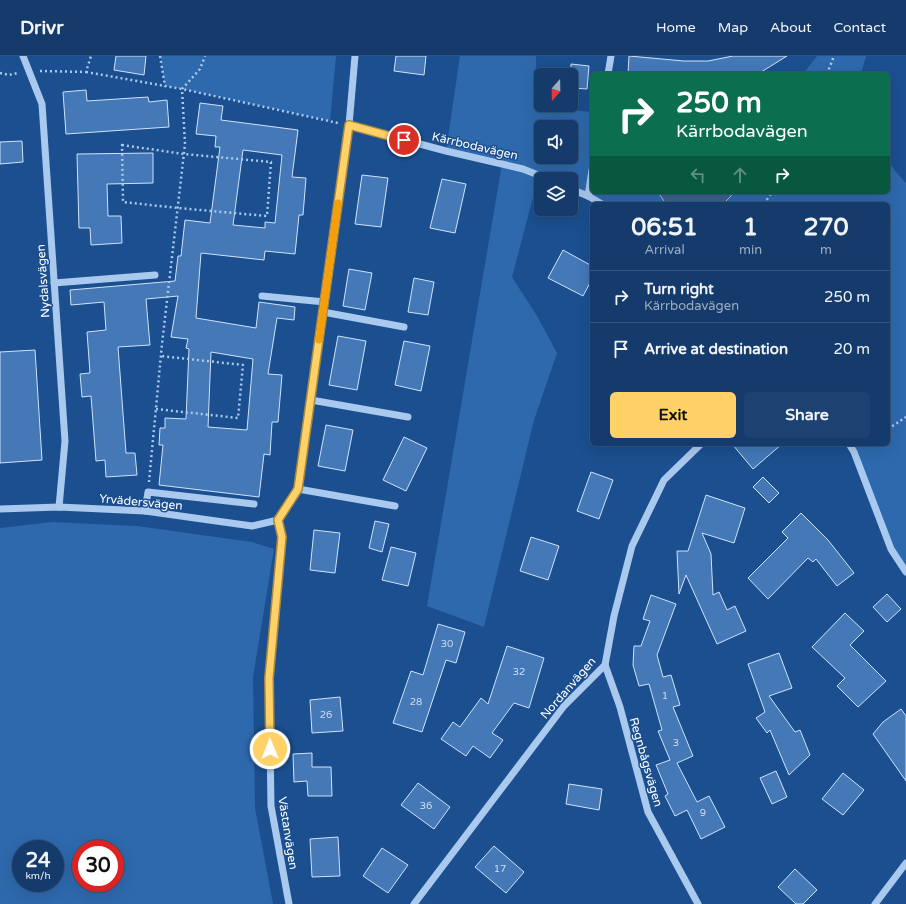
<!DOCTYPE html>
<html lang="en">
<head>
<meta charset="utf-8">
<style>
  :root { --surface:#143b6b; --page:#1d4271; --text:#f1f3f6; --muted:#9dadc1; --line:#33557e; --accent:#ffd166 }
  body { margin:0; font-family:"Varela Round",sans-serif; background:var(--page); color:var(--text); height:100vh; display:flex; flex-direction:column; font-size:15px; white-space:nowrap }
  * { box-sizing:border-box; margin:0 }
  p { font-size:13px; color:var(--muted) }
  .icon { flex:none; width:22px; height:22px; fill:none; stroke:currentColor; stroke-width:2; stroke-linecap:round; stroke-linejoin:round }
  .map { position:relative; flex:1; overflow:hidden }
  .panel { position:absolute; left:590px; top:146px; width:300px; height:244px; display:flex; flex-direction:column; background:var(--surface); border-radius:6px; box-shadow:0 4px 16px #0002,0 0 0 1px var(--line) }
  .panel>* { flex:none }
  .hud { position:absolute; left:590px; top:16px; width:300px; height:122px; border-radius:6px; box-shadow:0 4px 16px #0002,0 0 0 1px var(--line); background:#0b6e4f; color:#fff; overflow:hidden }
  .needle { width:26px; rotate:200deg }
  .fabs { position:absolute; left:534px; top:12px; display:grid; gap:8px }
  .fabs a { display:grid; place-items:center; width:44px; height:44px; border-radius:6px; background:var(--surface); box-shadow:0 4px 16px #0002,0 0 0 1px var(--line); font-size:20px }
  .speed { position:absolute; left:12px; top:784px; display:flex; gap:8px; font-size:20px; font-weight:700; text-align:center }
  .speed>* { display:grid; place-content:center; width:52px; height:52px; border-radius:50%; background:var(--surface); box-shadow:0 4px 16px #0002,0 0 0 1px var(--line); line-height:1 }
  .speed small { font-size:10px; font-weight:400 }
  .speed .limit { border:6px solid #d22; background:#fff; color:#111 }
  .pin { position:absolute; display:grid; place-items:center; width:34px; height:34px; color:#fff; margin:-17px; border:2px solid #fff; border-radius:50%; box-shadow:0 1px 4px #0007 }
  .me { position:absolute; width:44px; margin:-22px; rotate:359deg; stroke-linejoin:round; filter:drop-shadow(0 0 3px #0008) }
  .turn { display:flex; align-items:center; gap:14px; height:84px; padding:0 20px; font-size:18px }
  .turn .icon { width:52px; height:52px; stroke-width:2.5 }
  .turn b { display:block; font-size:28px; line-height:34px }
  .lanes { display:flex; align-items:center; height:38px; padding:0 20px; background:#0003; justify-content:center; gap:20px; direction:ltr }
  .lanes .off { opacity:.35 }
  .eta { display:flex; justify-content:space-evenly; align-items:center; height:68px; text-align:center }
  .eta b { font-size:24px; font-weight:800; line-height:28px }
  .action { display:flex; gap:8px; margin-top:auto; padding:8px 20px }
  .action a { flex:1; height:46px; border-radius:6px; background:var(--accent); color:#111; font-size:16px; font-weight:800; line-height:46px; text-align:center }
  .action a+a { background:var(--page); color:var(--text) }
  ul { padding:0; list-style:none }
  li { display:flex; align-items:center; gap:12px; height:52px; padding:0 20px; border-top:1px solid var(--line) }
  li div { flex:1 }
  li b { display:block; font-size:15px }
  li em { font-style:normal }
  header { display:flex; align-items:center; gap:24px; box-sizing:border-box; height:56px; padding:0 20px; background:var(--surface); border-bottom:1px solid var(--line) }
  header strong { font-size:19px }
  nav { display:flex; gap:22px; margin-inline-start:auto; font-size:14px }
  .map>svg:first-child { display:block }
  .green { fill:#2e69ad; fill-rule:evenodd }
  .water { fill:#3c6290; stroke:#9cc4f0 }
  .building { fill:#4478b7; stroke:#cfe3fa; fill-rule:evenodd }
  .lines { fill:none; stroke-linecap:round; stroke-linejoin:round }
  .path { stroke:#a9c9ee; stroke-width:2.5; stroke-dasharray:2 3; stroke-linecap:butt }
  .minor { stroke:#a9c9ee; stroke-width:7 }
  .route-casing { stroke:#a68842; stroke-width:10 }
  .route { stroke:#ffd166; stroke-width:7 }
  .slow { stroke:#f59e0b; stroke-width:7 }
  .labels { text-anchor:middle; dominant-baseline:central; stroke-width:3; stroke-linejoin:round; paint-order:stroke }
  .number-label { font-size:10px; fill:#d0dded }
  .street-label { font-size:12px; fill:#fff; stroke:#1b4f8f }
</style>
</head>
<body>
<header>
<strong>Drivr</strong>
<nav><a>Home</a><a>Map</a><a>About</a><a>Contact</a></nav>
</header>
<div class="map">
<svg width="906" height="848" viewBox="0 0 906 848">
  <rect width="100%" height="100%" fill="#1b4f8f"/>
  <g class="green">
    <path d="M160 0H336L330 65 182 33 165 30Z"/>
    <path d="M460 0H536V51L592 56V136H888V105L896 116 906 127V516L891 493 849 388H888V148H602L571 133V123H548L539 119 512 221 537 260 557 297 534 364 484 571 427 550 502 108 446 95ZM541 71H571V101H541Z"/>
    <path d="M817 0H866L861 18H803Z"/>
    <path d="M53 466 137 470 252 486 274 493 253 621 255 752 273 848H0V472ZM21 793H55V827H21ZM81 793H115V827H81Z"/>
  </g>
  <path class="water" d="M658 136H732L731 140 723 148H666Z"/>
  <g class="building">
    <path d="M116 0H146L144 19 114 14Z"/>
    <path d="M396 0H426L424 19 394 15Z"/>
    <path d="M629 0 684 5H708L733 0H787L758 18H628Z"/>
    <path d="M571 8 589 10 587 33 571 32Z"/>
    <path d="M86 34 87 45 148 41 149 46 167 44 169 71 66 78 63 36Z"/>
    <path d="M200 47 223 50 221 64 298 74 292 121 306 122 303 159H299L295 198 265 195 264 204 201 197 196 262 256 272 259 246 295 251 294 264 277 262 268 318 282 319 278 366H272L270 399 264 398 259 441 159 429 163 389H159L160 372H165V362L186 363 189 293 186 292 188 283 171 281 178 240 146 243 150 289 118 291 126 397H135L137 419 106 421 105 404 96 405 91 340 82 341 80 318 90 317 87 276 106 274 104 246 71 249 70 234 175 225 178 200H181L185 164 210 167 220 91H215L216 80 196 78ZM243 94 282 99 275 167 265 166V172L233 169ZM211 296 253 303 247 374 208 371Z"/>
    <path d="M22 85 23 106 0 108V86Z"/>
    <path d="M153 97V127L107 128 108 160H121L122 187 91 189 90 172H79L77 98Z"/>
    <path d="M362 119 388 122 381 171 355 168Z"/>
    <path d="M442 123 466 128 455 177 430 172Z"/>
    <path d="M563 194 592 210V223L583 240 548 222Z"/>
    <path d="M349 213 372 217 365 254 343 250Z"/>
    <path d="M414 222 434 226 428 259 408 256Z"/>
    <path d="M338 280 366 285 357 334 329 329Z"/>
    <path d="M404 285 430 290 421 335 395 329Z"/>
    <path d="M35 294 42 404 0 407V296Z"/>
    <path d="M326 369 353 374 345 415 318 410Z"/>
    <path d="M404 381 427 392 406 435 383 424Z"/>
    <path d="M732 388H782L753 413Z"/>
    <path d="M591 416 613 424 599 463 577 455Z"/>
    <path d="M763 421 779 437 769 447 753 431Z"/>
    <path d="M706 439 745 452 734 487 702 477 711 498 713 539 719 536 727 554 735 550 746 575 717 588 686 519 679 538 677 495H688Z"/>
    <path d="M801 457 828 484 854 517 837 530 816 503 813 506 808 502 768 543 748 522 788 482 782 476Z"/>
    <path d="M375 465 389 468 382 496 369 492Z"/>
    <path d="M314 474 340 477 335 517 310 514Z"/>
    <path d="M531 481 559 490 548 524 520 515Z"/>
    <path d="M391 491 416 497 408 530 382 524Z"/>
    <path d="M887 538 901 553 887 566 873 551Z"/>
    <path d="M651 539 676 548 657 599 663 621 671 619 680 649 673 651 693 700 677 707 697 746 709 740 725 771 701 783 687 754 675 760 665 740 668 738 656 709 670 704 658 675 662 674 649 628 639 630 633 609 634 590H641L650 565 643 563Z"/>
    <path d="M845 557 864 575 850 589 886 625 858 651 837 630 845 622 812 591Z"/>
    <path d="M438 568 465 576 456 607 446 604 422 676 393 667 411 615 423 619Z"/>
    <path d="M507 590 544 602 529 652 514 647 492 677 503 684 490 702 473 690 466 700 441 683 453 666 460 671 481 642 488 648Z"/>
    <path d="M779 597 792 632 769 640 795 676 800 674 810 699 789 719 770 674 767 677 756 662 765 656 748 608Z"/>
    <path d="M340 641 343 675 312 677 310 644Z"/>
    <path d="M901 653 906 660V725L873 678 883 666Z"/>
    <path d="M312 697V711H331L332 740H308L307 725 294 726 293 698Z"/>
    <path d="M776 715 787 741 772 748 760 722Z"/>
    <path d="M843 717 864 734 843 759 822 743Z"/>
    <path d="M418 727 450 751 434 773 401 749Z"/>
    <path d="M569 728 602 733 599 754 566 748Z"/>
    <path d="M338 781 340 820 312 821 310 783Z"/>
    <path d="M494 790 524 816 506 837 475 811Z"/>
    <path d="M382 792 408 809 388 837 363 820Z"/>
    <path d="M795 813 817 834 803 848H796L778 831Z"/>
  </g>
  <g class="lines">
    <g class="path">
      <path d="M160 0 165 30 182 33 338 67"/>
      <path d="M40 15 86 16 91 0"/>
      <path d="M86 16 165 30"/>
      <path d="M0 17 9 19 18 17"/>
      <path d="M827 18 834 0"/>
      <path d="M122 89 184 98 271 106 267 160 178 152 123 146Z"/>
      <path d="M764 148 772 136"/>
      <path d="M156 353 238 362 243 309 161 300"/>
      <path d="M888 373 906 361"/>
      <path d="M149 426 162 288 185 88 182 33 200 13 205 0"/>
    </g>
    <g class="minor">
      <path d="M23 0 42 48 65 385 59 451"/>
      <path d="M608 18 611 0"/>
      <path d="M349 69 446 95 523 113 548 123"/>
      <path d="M571 133 588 140 602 148"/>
      <path d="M588 140 592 114"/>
      <path d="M54 227 155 219"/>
      <path d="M262 240 325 246"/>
      <path d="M323 256 404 271"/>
      <path d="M311 344 408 361"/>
      <path d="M849 388 854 396 891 493 906 516"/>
      <path d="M298 433 395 450"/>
      <path d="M0 453 59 451 145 455 252 470 278 464"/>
      <path d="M145 455 148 436 254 448"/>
      <path d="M605 609 620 651 648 756 698 848"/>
      <path d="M289 848 271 750 269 622 282 481 278 464 298 433 349 69 355 0"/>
      <path d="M414 848 564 650 605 609 614 560 632 490 664 424 701 388"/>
      <path d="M875 848 906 807"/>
    </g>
  </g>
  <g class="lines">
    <g class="route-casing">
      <path id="route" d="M270 693 269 622 282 481 278 464 298 433 349 69 404 84"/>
    </g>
    <use href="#route" class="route"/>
    <path class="slow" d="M319 284 338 147"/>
  </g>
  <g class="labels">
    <g class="number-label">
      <text x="447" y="588">30</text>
      <text x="519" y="616">32</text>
      <text x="665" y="640">1</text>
      <text x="416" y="646">28</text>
      <text x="326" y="659">26</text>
      <text x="676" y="687">3</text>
      <text x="426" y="750">36</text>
      <text x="703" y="757">9</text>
      <text x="500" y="813">17</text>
    </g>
    <g class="street-label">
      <text transform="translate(475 90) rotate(13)">Kärrbodavägen</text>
      <text transform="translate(43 225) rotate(-94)">Nydalsvägen</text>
      <text transform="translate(141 446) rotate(5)">Yrvädersvägen</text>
      <text transform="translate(568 632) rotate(-49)">Nordanvägen</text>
      <text transform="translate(646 706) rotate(74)">Regnbågsvägen</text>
      <text transform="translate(288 777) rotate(81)">Västanvägen</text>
    </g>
  </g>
</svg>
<div class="fabs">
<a><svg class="needle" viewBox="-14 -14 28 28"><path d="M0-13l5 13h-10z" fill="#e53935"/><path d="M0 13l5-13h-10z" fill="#9dadc1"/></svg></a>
<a><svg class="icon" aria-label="sound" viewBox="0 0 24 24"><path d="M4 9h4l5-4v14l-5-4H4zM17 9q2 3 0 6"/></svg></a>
<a><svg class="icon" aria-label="layers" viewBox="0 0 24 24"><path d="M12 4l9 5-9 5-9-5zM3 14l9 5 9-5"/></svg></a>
</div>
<div class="speed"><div>24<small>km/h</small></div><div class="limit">30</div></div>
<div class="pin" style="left:404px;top:84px;background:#d93025"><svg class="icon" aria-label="arrive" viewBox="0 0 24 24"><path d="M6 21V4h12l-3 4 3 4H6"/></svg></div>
<svg class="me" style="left:270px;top:693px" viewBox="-20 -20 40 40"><circle r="17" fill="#ffd166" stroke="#fff" stroke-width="3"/><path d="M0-11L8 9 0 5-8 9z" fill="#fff"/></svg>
<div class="hud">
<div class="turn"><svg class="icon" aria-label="right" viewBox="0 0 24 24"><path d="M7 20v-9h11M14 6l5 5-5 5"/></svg><div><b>250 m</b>Kärrbodavägen</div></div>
<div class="lanes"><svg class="icon off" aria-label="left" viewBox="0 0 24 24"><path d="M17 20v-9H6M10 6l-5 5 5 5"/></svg><svg class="icon off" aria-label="ahead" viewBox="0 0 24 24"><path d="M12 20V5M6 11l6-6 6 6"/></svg><svg class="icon" aria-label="right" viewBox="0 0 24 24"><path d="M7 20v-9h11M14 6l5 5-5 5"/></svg></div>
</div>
<section class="panel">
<div class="eta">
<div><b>06:51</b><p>Arrival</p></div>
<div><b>1</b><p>min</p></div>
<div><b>270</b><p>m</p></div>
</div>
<ul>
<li><svg class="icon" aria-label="right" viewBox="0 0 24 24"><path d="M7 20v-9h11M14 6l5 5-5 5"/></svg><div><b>Turn right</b><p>Kärrbodavägen</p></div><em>250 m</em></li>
<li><svg class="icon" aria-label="arrive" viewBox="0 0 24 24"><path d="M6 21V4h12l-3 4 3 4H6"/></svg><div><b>Arrive at destination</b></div><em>20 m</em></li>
</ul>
<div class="action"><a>Exit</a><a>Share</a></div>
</section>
</div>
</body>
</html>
